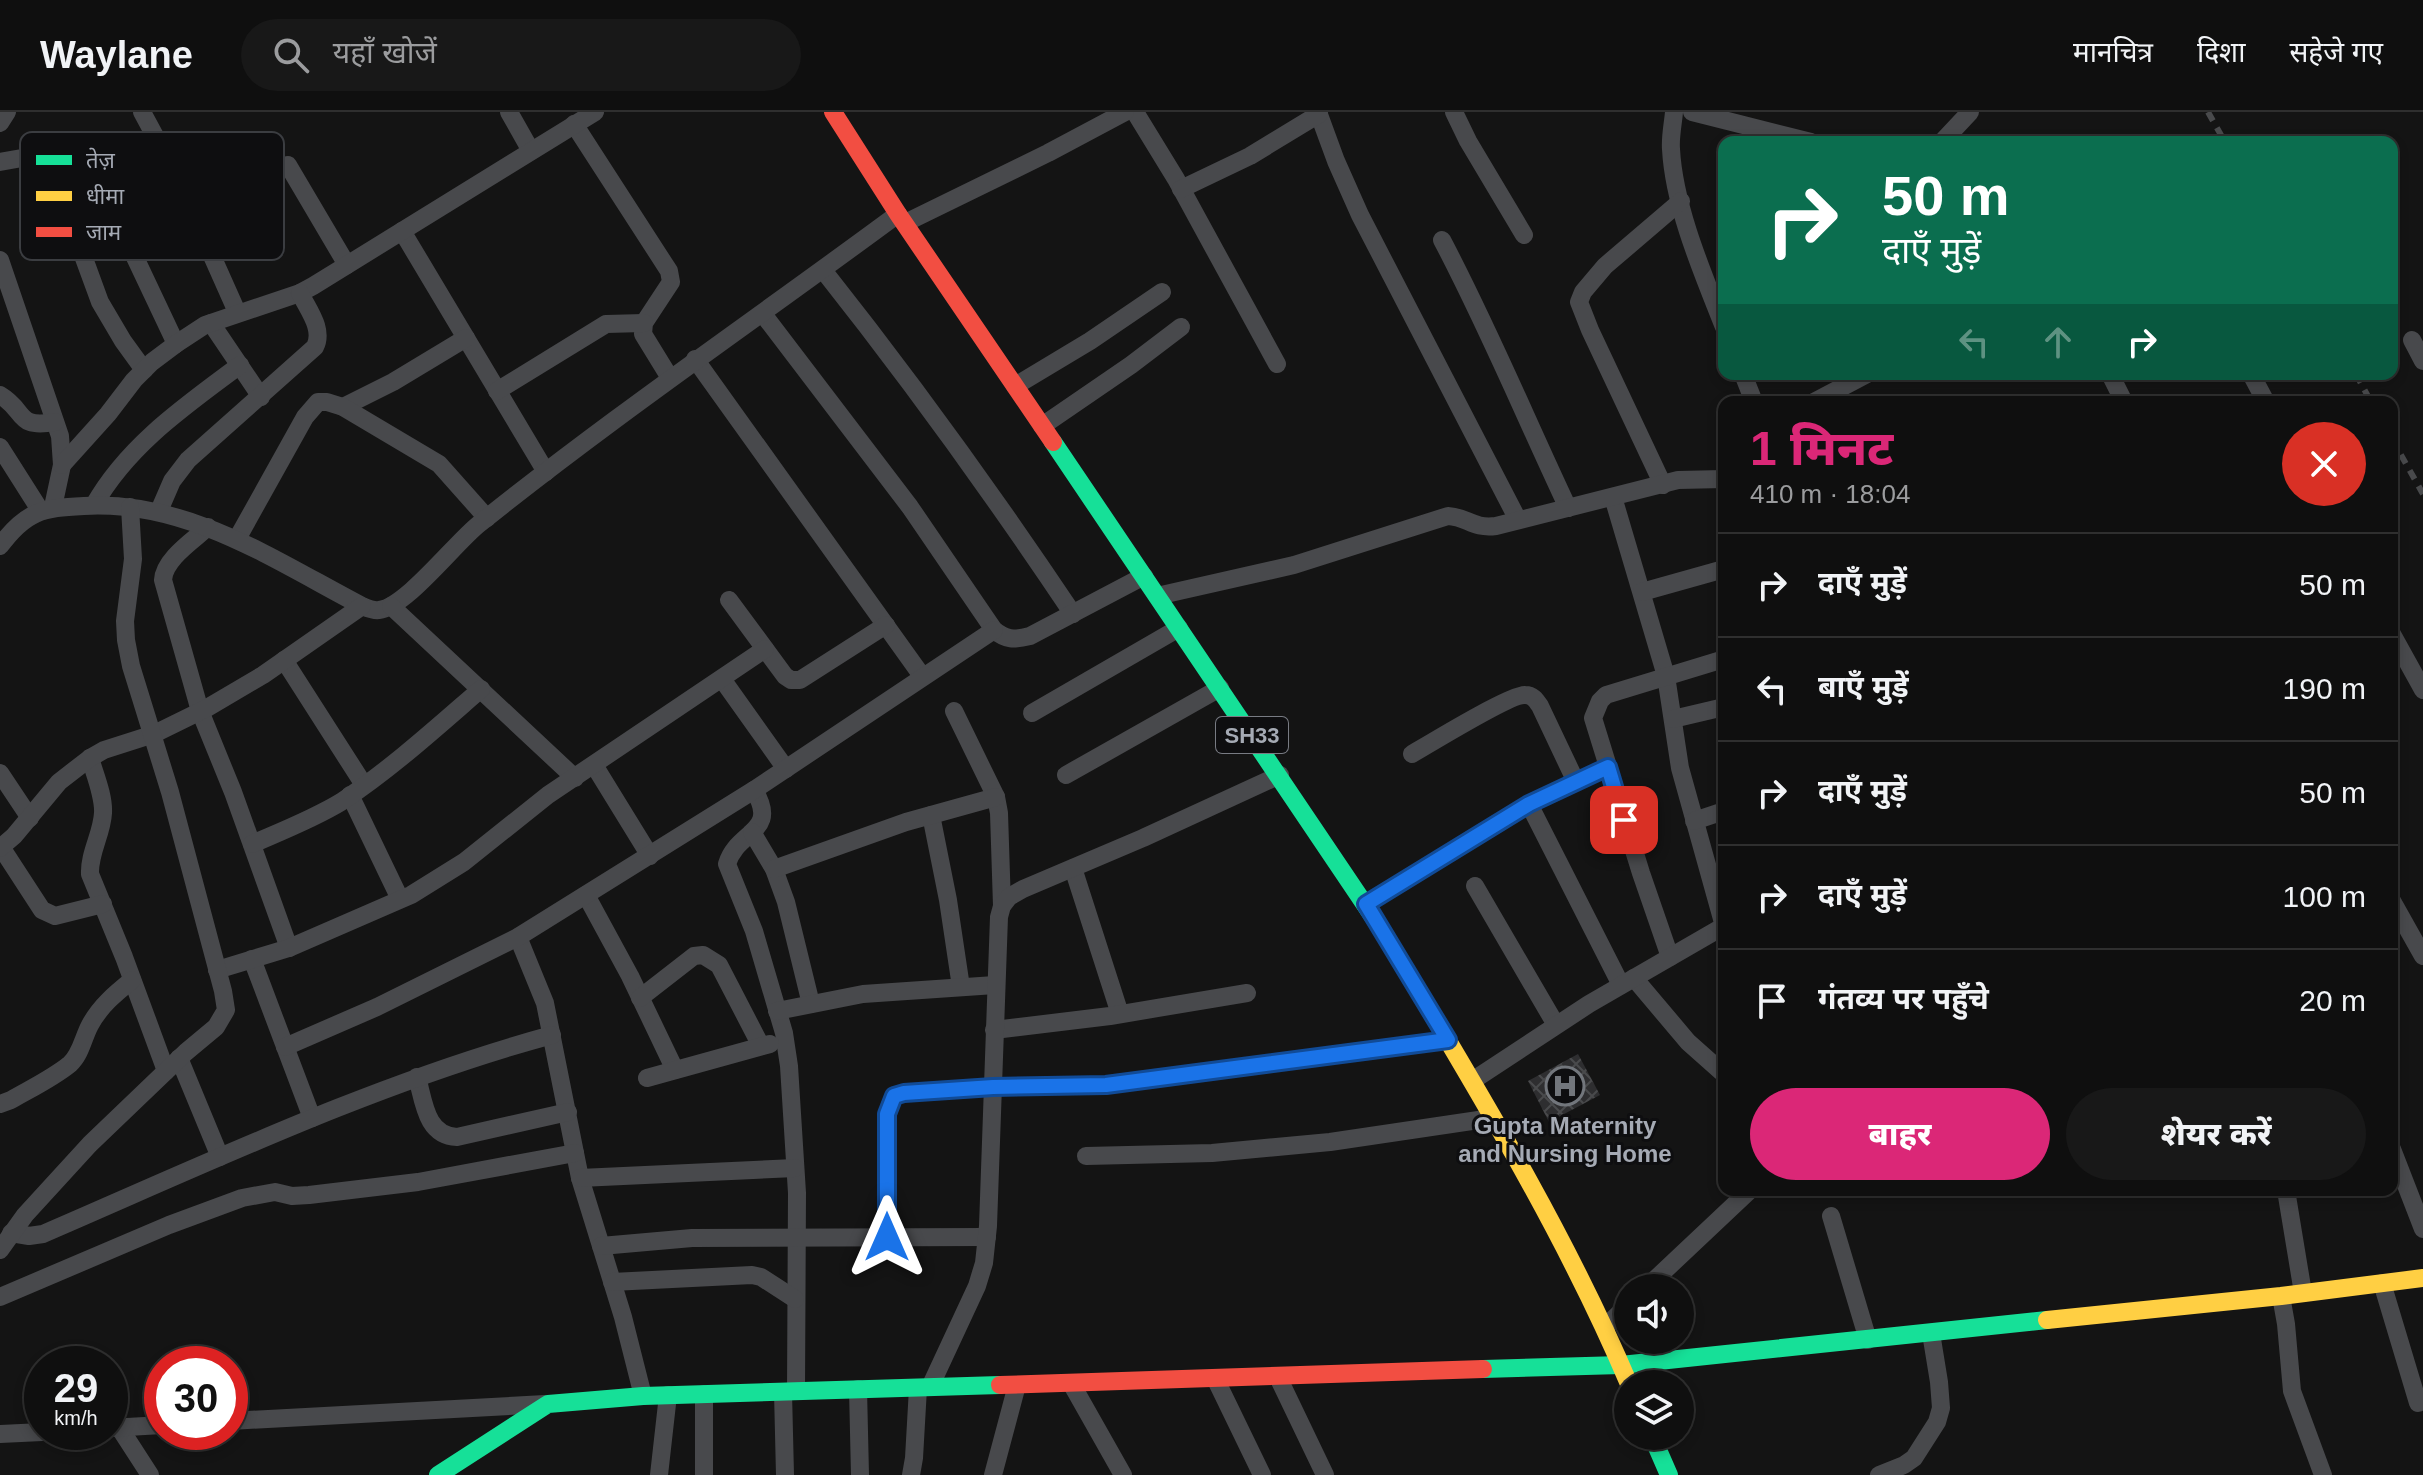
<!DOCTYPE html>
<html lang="hi">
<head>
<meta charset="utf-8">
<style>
  :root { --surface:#0f0f0f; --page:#181818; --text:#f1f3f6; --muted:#9b9c9e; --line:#2f2f2f; --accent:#db2777 }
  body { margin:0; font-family:Helvetica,"Noto Sans Devanagari",sans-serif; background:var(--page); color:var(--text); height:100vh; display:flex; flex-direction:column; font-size:30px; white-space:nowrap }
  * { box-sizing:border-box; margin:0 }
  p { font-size:26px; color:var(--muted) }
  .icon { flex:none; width:44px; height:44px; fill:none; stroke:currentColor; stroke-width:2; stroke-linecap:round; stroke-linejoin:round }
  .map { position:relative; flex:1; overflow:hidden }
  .sheet { position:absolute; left:1718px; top:284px; width:680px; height:800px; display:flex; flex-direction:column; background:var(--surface); border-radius:16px; box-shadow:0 4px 12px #0003,0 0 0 2px var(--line) }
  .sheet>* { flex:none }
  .hud { position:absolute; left:1718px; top:24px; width:680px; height:244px; border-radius:16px; box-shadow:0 4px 12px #0003,0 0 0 2px var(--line); background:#0b6e4f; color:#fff; overflow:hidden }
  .buttons { position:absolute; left:1614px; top:1162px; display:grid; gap:16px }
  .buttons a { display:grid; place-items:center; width:80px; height:80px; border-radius:50%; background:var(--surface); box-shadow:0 4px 12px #0003,0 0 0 2px var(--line); font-size:40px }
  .speed { position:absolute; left:24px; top:1234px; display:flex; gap:16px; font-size:40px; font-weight:700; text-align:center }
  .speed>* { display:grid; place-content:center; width:104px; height:104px; border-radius:50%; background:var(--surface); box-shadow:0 4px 12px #0003,0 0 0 2px var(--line); line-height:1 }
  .speed small { font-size:20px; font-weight:400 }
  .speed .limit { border:12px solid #d22; background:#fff; color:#111 }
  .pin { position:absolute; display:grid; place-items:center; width:68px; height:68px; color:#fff; margin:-34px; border-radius:16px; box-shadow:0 4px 12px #0006 }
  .me { position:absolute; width:88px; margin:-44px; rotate:0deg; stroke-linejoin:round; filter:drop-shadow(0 0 6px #0008) }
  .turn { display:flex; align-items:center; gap:28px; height:168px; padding:0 32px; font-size:36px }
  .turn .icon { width:104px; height:104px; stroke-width:2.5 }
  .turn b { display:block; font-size:56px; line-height:68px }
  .lanes { display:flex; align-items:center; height:76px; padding:0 32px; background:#0003; justify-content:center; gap:40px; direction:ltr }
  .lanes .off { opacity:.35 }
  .round { display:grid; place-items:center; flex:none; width:84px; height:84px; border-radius:42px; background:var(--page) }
  .overview { display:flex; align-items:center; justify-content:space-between; height:136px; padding:0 32px }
  h1 { font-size:48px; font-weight:800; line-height:60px; color:var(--accent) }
  .primary-button { display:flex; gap:16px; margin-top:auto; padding:16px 32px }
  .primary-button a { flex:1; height:92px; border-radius:48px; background:var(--accent); color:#fff; font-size:32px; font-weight:800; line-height:92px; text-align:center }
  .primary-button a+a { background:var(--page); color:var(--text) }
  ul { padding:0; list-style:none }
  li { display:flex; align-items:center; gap:24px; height:104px; padding:0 32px; border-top:2px solid var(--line) }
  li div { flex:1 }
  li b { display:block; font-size:30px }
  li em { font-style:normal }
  header { display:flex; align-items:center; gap:48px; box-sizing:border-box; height:112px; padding:0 40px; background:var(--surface); border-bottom:2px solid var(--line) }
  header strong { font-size:38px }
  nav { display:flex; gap:44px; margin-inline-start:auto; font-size:28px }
  .search { width:560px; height:72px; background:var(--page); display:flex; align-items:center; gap:20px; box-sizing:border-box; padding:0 28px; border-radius:44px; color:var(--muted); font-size:30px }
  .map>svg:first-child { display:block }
  .building { fill:url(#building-cross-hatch) }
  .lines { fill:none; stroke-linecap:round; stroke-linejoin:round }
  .street { stroke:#48494c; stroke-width:18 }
  .fast { stroke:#16e098; stroke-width:18 }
  .slow { stroke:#ffcf43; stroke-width:18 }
  .jam { stroke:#f24e42; stroke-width:18 }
  .rail { stroke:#494a4c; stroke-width:6; stroke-dasharray:10 8; stroke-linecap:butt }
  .route-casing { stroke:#114b97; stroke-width:20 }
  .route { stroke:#1a73e8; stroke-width:14 }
  .labels { text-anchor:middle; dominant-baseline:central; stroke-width:6; stroke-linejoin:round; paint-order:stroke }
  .shield { fill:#0e0e10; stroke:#787b83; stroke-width:2 }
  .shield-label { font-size:22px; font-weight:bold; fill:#a5aab4 }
  .poi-label { font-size:24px; font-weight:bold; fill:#a5aab4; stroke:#0e0e10 }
  .key { fill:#0e0e10; stroke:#3b3d41; stroke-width:2 }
  .key-label { font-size:22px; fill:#a5aab4 }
</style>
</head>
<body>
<header>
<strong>Waylane</strong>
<div class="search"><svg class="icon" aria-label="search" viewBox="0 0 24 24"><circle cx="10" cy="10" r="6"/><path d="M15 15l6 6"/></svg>यहाँ खोजें</div>
<nav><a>मानचित्र</a><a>दिशा</a><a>सहेजे गए</a></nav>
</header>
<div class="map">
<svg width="2423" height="1363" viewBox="0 0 2423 1363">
  <defs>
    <pattern id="building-cross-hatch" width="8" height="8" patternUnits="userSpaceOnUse" patternTransform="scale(2)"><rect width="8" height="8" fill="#2e2e30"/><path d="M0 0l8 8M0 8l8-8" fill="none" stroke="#494a4c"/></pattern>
  </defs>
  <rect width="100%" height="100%" fill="#141414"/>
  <path class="building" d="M1578 942 1600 983 1549 1010 1528 969Z"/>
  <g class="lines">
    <g class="street">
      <path d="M142 0 176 63 237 200"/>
      <path d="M509 0 531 39"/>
      <path d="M1135 0 1176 67 1277 252"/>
      <path d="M1318 0 1336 49 1360 103 1518 408"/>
      <path d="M1454 0 1468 29 1524 123"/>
      <path d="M1674 0C1673 12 1670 25 1671 37 1674 95 1703 162 1724 215"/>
      <path d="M1692 0 1811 30"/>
      <path d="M0 11 7 0"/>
      <path d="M574 12 669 159 671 170 644 211 643 222 670 266"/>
      <path d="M1942 30 1970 0"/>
      <path d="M0 50 39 43 48 48 100 190 123 229 144 258"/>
      <path d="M288 53 347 153"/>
      <path d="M98 67 176 232"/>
      <path d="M1181 77 1250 44 1319 2"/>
      <path d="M905 111 1048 41 1125 0"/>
      <path d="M402 119 546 360"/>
      <path d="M1442 128C1488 215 1526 307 1568 396"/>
      <path d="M0 148 60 324 62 353 53 395"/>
      <path d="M823 158C911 269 994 384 1073 502"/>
      <path d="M763 202 910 395 994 518C1006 528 1014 528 1030 524L1144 464"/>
      <path d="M211 211 261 285"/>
      <path d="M2412 228 2423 249"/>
      <path d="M695 247 922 564"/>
      <path d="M1743 262 1754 290"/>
      <path d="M2110 262 2124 290"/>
      <path d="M2251 262 2266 290"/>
      <path d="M1015 274 1090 229 1162 180"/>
      <path d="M497 279 606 212 644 211"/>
      <path d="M0 283C27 299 15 317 55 310"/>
      <path d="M1814 290 1867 262"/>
      <path d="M343 295 393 270 466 226"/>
      <path d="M1042 314 1131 253 1181 215"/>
      <path d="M0 335 40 398"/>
      <path d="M62 353 108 302 134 268 152 250 176 232 205 213 300 181 313 174 595 0"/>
      <path d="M1663 373 1590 218 1579 190 1583 180 1605 154 1681 89"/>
      <path d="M1613 385 1666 564 1680 656 1724 814"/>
      <path d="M94 393C128 333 185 294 240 253"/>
      <path d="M159 399 172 369 188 348 315 235C324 217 308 198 300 181"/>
      <path d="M208 415C194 428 164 447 163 468L200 599 233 680 289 836"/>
      <path d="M237 427 305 305 318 290H327L343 295 439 352 487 406"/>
      <path d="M0 434C26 399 42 396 84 394 187 388 274 448 362 494 367 496 374 499 379 498 406 495 455 431 479 412 615 303 759 205 898 102"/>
      <path d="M1642 480 1724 457"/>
      <path d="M1157 484 1294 453 1448 404C1468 405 1472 417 1496 414L1678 368 1724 367"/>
      <path d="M729 488 785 564 791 568H800L886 513"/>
      <path d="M391 494 575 666"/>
      <path d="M2392 522 2423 578"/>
      <path d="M284 548 364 673"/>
      <path d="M722 567 786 657"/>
      <path d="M954 599 996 685 999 701 1002 794"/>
      <path d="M1032 601 1179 516"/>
      <path d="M1673 607 1724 595"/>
      <path d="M1412 642C1429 632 1511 582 1525 583 1533 583 1536 588 1540 594L1576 670"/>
      <path d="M90 646C95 663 104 684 103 701 102 722 89 741 90 762L124 845 166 959"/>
      <path d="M594 653 650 744"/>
      <path d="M0 661 30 706"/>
      <path d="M1066 663 1220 576"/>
      <path d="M754 678C780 721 737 718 727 752L754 819 784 921 789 954 797 1081 796 1279"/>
      <path d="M350 683 400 787"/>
      <path d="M1529 692 1621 873"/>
      <path d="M931 703 948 788 961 875"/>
      <path d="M1694 709 1724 699"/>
      <path d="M752 720 774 757 786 790 811 892"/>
      <path d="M252 732C282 719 313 707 341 690 391 657 436 616 481 577"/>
      <path d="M1 735 42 798 55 804 103 792"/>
      <path d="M0 736 14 724 59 670 90 646 104 638 154 622 207 596 263 563 362 494"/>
      <path d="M1073 756 1120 902"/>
      <path d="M774 757 906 710 996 685"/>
      <path d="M1475 774 1556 913"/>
      <path d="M586 783 630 864 675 958"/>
      <path d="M2392 789 2423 844"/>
      <path d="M1366 792 1529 692 1608 655"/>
      <path d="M518 825 545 891 580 1066 623 1205 643 1284"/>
      <path d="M1670 845 1641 761 1593 606 1600 589 1606 583 1724 547"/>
      <path d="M252 847 312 1006"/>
      <path d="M217 858 289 836 411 783 464 750 548 683 765 537"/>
      <path d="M1634 866 1688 930 1724 962"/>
      <path d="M640 886 694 844 703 843 719 853 761 934"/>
      <path d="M777 899 863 882 995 873"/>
      <path d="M994 918 1110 904 1247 881"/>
      <path d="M285 935 377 895 518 825 754 678 994 518"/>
      <path d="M179 946 220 1045"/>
      <path d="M417 965C424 990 426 1024 457 1025L568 1000"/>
      <path d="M647 966 770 932"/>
      <path d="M1472 969 1589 892 1724 814"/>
      <path d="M0 992 11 988C30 977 53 966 70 952 81 942 83 926 90 913 100 894 116 881 132 868"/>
      <path d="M2392 1037 2423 1117"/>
      <path d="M1086 1044 1212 1041 1330 1030 1492 1006"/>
      <path d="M580 1066 795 1056"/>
      <path d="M2286 1078 2303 1181"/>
      <path d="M1831 1104 1868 1228"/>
      <path d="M11 1121 29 1124 43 1122C210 1050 376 971 552 923"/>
      <path d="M887 1125V1002L894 984 904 981 993 975 1106 973 1448 928"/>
      <path d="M601 1134 692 1126 987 1125"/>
      <path d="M0 1138 25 1103 90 1032 186 940 216 915 226 898 223 879 170 680 131 554 126 528 125 509 133 447 130 395"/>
      <path d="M612 1170 752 1163 761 1165 795 1187"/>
      <path d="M2382 1171 2418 1291"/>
      <path d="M1646 1176 1750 1078"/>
      <path d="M2281 1184 2286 1212 2292 1279 2323 1363"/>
      <path d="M0 1185 169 1113 242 1086 275 1080 292 1084 309 1083 418 1070 575 1041"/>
      <path d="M1605 1215 1628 1193"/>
      <path d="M1278 1265 1325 1363"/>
      <path d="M1215 1266 1262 1363"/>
      <path d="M1071 1271 1123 1363"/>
      <path d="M930 1275 977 1174 984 1151 988 1114 999 805 1002 794 1009 785 1023 777 1143 726 1280 663"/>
      <path d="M858 1277 860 1363"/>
      <path d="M783 1280 785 1363"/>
      <path d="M704 1282V1363"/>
      <path d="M230 1309 545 1292"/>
      <path d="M119 1315 150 1363"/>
      <path d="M110 1316 162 1313"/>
      <path d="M0 1322 42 1320"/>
      <path d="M659 1363 668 1283"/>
      <path d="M911 1363 914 1346 918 1276"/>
      <path d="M993 1363 1017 1273"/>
      <path d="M1879 1363 1904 1353 1914 1346 1937 1310 1941 1296 1939 1270 1931 1221"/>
    </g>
    <g class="fast">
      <path d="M1053 330 1382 818"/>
      <path d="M1483 1257 1621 1253 2047 1208"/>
      <path d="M1652 1324 1669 1363"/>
      <path d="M438 1363 548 1292 643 1284 1000 1273"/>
    </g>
    <g class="slow">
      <path d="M1382 818C1470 966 1562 1114 1629 1272"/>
      <path d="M2047 1208 2281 1184 2423 1166"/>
    </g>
    <g class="jam">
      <path d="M833 0 898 102 1053 330"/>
      <path d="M1000 1273 1483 1257"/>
    </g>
    <g class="rail">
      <path d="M2208 0 2225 30"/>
      <path d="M2356 262 2371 290"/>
      <path d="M2392 327 2423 382"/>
    </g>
  </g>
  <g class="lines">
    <g class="route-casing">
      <path id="route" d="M887 1125V1002L894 984 904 981 993 975 1106 973 1448 928 1366 792 1529 692 1608 655 1624 708"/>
    </g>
    <use href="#route" class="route"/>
  </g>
  <defs>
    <g id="hospital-ring" transform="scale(2)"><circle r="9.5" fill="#0e0e10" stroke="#72767c" stroke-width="1.5"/><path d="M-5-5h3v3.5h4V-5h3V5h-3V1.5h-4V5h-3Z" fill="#72767c"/></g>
  </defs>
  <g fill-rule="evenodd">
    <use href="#hospital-ring" x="1565" y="974"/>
  </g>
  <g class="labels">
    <rect class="shield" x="1216" y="605" width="72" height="36" rx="6"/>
    <g class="shield-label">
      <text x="1252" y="623">SH33</text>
    </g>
    <g class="poi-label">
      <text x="1565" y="1013">Gupta Maternity<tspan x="1565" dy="28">and Nursing Home</tspan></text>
    </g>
  </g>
  <rect x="20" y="20" width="264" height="128" rx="12" class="key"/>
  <rect x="36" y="43" width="36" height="10" fill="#16e098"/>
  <rect x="36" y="79" width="36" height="10" fill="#ffcf43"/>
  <rect x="36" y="115" width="36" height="10" fill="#f24e42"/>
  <g class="key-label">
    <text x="86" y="56">तेज़</text>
    <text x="86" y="92">धीमा</text>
    <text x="86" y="128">जाम</text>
  </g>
</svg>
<div class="buttons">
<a><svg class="icon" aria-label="sound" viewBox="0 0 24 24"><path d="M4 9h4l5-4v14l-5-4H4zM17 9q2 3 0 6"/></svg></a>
<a><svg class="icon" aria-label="layers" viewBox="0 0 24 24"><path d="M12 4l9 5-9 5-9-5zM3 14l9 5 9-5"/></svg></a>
</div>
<div class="speed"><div>29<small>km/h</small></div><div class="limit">30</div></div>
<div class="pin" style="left:1624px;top:708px;background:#d93025"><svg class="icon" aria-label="arrive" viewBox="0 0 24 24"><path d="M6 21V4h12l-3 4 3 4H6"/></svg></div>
<svg class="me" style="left:887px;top:1125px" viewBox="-20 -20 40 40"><path d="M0-17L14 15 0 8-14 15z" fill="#1a73e8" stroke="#fff" stroke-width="4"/></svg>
<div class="hud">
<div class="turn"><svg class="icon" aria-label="right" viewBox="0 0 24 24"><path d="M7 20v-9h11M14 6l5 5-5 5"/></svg><div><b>50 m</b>दाएँ मुड़ें</div></div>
<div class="lanes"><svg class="icon off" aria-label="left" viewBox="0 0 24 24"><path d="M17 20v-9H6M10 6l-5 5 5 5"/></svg><svg class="icon off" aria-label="ahead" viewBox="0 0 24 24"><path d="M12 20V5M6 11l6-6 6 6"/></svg><svg class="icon" aria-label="right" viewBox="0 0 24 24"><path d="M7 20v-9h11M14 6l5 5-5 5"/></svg></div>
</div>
<section class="sheet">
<div class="overview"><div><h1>1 मिनट</h1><p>410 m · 18:04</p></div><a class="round" style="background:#d93025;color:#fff"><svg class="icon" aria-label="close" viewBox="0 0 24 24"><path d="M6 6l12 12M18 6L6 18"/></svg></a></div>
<ul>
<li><svg class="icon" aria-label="right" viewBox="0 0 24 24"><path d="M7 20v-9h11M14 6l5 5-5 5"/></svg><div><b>दाएँ मुड़ें</b></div><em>50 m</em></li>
<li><svg class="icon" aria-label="left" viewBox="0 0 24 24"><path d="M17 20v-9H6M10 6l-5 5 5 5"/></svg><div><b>बाएँ मुड़ें</b></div><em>190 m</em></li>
<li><svg class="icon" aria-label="right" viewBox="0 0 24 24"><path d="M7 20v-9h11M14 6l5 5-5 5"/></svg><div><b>दाएँ मुड़ें</b></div><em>50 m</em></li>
<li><svg class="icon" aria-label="right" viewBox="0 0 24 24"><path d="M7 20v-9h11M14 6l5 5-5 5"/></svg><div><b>दाएँ मुड़ें</b></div><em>100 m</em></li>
<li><svg class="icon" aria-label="arrive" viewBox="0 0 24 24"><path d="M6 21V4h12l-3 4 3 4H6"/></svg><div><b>गंतव्य पर पहुँचे</b></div><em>20 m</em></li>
</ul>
<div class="primary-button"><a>बाहर</a><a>शेयर करें</a></div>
</section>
</div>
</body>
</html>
